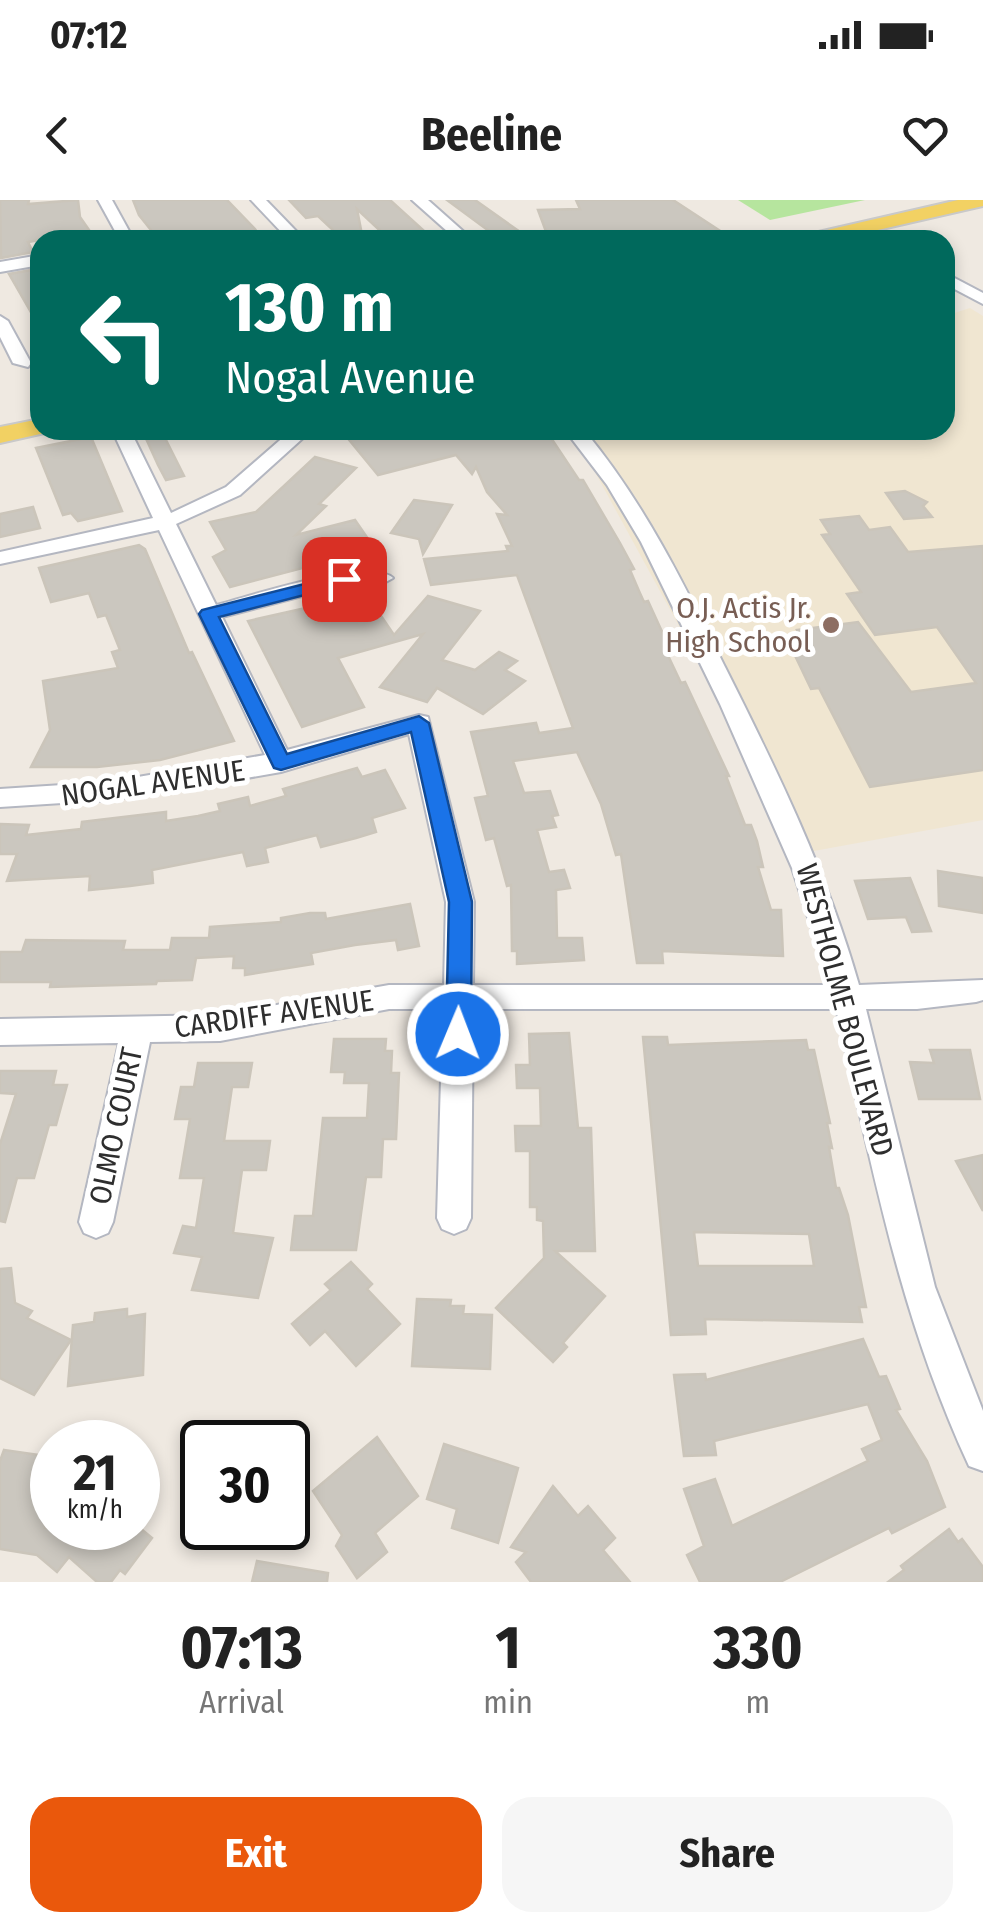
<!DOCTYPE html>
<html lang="en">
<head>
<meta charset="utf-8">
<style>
  :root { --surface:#fff; --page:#f6f6f6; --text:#222; --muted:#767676; --accent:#ea580c }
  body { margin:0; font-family:"Fira Sans Condensed",sans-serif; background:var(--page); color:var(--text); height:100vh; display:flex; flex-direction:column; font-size:38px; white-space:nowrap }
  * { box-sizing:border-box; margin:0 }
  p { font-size:32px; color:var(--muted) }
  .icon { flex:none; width:55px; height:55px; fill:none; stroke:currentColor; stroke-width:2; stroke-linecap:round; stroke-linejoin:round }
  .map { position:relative; height:1382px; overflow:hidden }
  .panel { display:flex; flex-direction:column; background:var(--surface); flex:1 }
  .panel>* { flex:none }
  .banner { position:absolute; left:30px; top:30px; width:925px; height:210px; border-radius:30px; box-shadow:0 5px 15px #0003; background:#00695c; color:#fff; overflow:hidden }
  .speed { position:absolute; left:30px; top:1220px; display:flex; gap:20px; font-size:50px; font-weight:700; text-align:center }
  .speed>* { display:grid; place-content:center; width:130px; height:130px; border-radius:50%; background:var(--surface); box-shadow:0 5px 15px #0003; line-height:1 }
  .speed small { font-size:25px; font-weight:400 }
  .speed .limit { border:5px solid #111; border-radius:15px; background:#fff; color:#111 }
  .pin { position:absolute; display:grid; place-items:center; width:85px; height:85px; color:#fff; margin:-42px; border-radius:20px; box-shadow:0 5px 15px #0006 }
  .me { position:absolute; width:110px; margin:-55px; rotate:1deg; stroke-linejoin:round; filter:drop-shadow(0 0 8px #0008) }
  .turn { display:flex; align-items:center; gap:35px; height:210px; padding:0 30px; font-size:45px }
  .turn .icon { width:130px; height:130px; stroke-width:2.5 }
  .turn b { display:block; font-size:70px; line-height:85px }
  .eta { display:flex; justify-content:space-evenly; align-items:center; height:170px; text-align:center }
  .eta b { font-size:60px; font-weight:700; line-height:70px }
  .action { display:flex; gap:20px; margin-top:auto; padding:20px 30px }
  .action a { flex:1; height:115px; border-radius:30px; background:var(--accent); color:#fff; font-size:40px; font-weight:700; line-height:115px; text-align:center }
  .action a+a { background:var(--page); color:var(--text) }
  .status { display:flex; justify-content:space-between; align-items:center; height:70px; padding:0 50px; background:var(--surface); direction:ltr }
  .status svg { height:28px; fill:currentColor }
  header { display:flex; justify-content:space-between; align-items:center; height:130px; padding:0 30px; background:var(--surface); font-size:45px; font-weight:700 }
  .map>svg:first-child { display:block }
  .education { fill:#f0e6d1 }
  .green { fill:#b6e59e }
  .building { fill:#cbc7bf; stroke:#cbc5ba; stroke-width:2.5; fill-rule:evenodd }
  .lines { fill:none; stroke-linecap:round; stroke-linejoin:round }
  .minor-casing { stroke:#b4b7c1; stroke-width:4 }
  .major-casing { stroke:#c9c9c9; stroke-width:4 }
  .minor { fill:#fff; fill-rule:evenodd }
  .major { fill:#f2d163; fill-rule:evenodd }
  .route { fill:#1a73e8; stroke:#114b97; stroke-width:2.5 }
  .education-dot { fill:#8d6e63; stroke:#fff; stroke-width:4 }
  .labels { text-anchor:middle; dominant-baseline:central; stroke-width:10; stroke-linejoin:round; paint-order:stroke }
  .education-label { font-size:30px; fill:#785e54; stroke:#fff; text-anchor:end }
  .street-label { font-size:30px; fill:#2e2e2e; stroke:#fff }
</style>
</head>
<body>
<div class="status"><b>07:12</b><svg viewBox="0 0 49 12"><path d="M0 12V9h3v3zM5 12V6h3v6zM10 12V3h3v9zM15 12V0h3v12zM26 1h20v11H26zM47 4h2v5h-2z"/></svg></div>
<header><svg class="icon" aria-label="back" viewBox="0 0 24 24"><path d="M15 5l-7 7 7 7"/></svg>Beeline<svg class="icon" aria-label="heart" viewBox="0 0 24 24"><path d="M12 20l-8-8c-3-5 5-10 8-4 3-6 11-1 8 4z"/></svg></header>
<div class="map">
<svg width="983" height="1382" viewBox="0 0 983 1382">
  <rect width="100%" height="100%" fill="#efe9e1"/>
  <path class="education" d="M970 108 983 116V620L803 653 572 230H945V116Z"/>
  <path class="green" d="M738 0H865L770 20Z"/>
  <g class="building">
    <path d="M0 0H29L28 4 78 0 80 17 96 40H66L63 36 28 42 33 52 1 58Z"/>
    <path d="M133 0H227L255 29 257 32 249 34 254 40H159L139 15Z"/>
    <path d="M289 0H390L434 40H390L357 9 363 40H335L333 30 318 16 306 18Z"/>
    <path d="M447 0H475L520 32 497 37Z"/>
    <path d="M576 0H673L734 40H693L684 34 598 40 595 35 548 37 538 10 580 9Z"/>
    <path d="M37 69 40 74V128L9 74Z"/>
    <path d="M161 230 184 276 166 280 158 265 144 234Z"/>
    <path d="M341 230H540L549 235 579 280H583L620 343 634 369 630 370 639 391 644 402 648 401 669 447H664L681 483 685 482 729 576H726L745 625H751L757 641 763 667H758L771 710H781L783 756 662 751 663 763H637L621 654 616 655 601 604 577 552 513 561 524 593 550 591 558 615 552 616 556 627 537 630 549 672 564 670 570 688 556 690 557 738H582L584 760 517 764V751H512L511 685 507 686 494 638 486 640 475 598 488 596 471 532 536 523 539 533 573 528 517 375 431 385 424 359 508 351 506 346H512L497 314 507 315 487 292 476 267 472 274 456 255 378 275Z"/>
    <path d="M91 237 122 311 78 321 71 313 63 315 36 248Z"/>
    <path d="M315 257 356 268 319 304 326 306 296 335 355 320 375 349 230 387 213 357 226 350 210 322 256 312Z"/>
    <path d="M905 291 927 302 923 306 932 317 904 319 886 293Z"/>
    <path d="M414 300 452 305 423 354 419 339 391 333Z"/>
    <path d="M33 307 40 328 0 337V314Z"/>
    <path d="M859 316 869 330 890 327 908 352 983 346V570L870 587 819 488 811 489 790 445 804 444 797 430 858 422 911 492 976 483 937 427 875 435 847 394 861 392 822 335 830 334 821 320Z"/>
    <path d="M139 345 145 349 189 453 192 452 234 541 160 560 97 567H31L50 530 43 481 118 468 112 452 120 450 106 415 98 417 89 393 51 402 39 368Z"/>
    <path d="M428 396 480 411 442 460 475 470 499 452 517 461 505 470 525 481 483 514 437 488 427 502 380 487 423 434 338 458 364 507 302 527 248 421 306 408 316 423 375 407 394 435Z"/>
    <path d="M357 568 362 577 385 570 405 608 372 618 376 632 356 638 321 647 317 635 265 648 268 662 247 666 243 652 152 670 153 683 130 686 89 690 90 676 7 681 17 654H0V624L29 625 26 635 81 629 82 622 166 612V621L198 616 220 611 218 604 248 597 250 606 286 596 283 589Z"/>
    <path d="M938 671 983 678V713L939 706Z"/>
    <path d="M910 678 931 731 912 732 906 717 868 719 855 681Z"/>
    <path d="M410 704 419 746 398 750 396 740 355 745 311 753 313 764 245 775V768H233L234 756 196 758 192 780 157 781 156 784 50 787 51 782H0V752H22L26 740 125 741 123 750H170L172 738H209L210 727 281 722V718L310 713H325L326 719Z"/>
    <path d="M569 833 578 928H591L595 1051H555L605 1096 563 1143 567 1147 553 1162 496 1108 544 1058 543 1021 537 1020V1007H530V951H516L515 926H541L540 888H517L516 865H530L529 834Z"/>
    <path d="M643 837H667L668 845 806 840 808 850H814L830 923H827L832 948 829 947 836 988H839L848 1015 866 1107H859L862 1122 705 1119 706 1134 671 1135ZM694 1032 809 1034 814 1066H698Z"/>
    <path d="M334 839H386L385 851H392L391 873H399L396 939H383L381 977H366L356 1050H291L295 1016H313L323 918H367L369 883H344L345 872H331Z"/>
    <path d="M930 850H970L980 899H919L910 862 934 863Z"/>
    <path d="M198 863H252L248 887H232L224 941H270L266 970H242L233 1033 273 1038 258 1098 192 1090 202 1057 174 1053 183 1026 196 1028 204 978H180L190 919H175L181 887H194Z"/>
    <path d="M0 871H56L53 885H67L56 925H49L34 978H17L5 1022 0 1021V944L16 894 0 893Z"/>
    <path d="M983 955V1011L956 961Z"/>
    <path d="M351 1062 372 1084 367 1089 400 1124 356 1166 325 1131 310 1145 292 1124 331 1090 325 1084Z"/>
    <path d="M11 1068 15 1103 32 1111 27 1118 71 1140 34 1195 0 1178V1069Z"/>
    <path d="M417 1099 451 1100 450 1106H464L463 1114 492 1115 490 1169 412 1166Z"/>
    <path d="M127 1109V1117L145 1114 143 1175 68 1186 73 1125 94 1122 95 1113Z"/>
    <path d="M863 1139 879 1177 886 1176 900 1209 896 1210 927 1261 945 1307 892 1333 889 1328 780 1382H700L687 1355 704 1346 684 1289 715 1279 732 1326 868 1261 862 1249 882 1240 868 1204 714 1241 716 1255 684 1256 674 1175 705 1174 706 1180Z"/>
    <path d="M377 1237 418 1296 375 1333 387 1352 357 1378 336 1346 342 1335 313 1291Z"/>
    <path d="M444 1244 518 1268 498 1343 452 1328 457 1309 427 1299Z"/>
    <path d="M4 1250 39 1255 32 1275 52 1278V1305L45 1328H140L152 1338 125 1374 120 1370 111 1382H97L69 1357 57 1372 37 1355 0 1349V1261Z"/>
    <path d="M553 1286 578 1316 588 1306 615 1338 603 1350 630 1382H531L516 1362 526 1352 511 1347Z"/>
    <path d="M949 1329 958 1342 962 1339 983 1367V1382H888L904 1370 901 1366Z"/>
    <path d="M257 1361 328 1373 327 1382H252Z"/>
  </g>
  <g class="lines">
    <g class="minor-casing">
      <g id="minor">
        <path d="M98 0H112L134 40H120Z"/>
        <path d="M251 0H266L296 31V37H286Z"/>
        <path d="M412 0H428L473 40H457Z"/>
        <path d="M859 24 884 37 886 40H869L852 28Z"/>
        <path d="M40 55V65L0 72V62Z"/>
        <path d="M945 73 983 93V104L945 84Z"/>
        <path d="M0 116 8 121 31 163 28 167 13 163 0 137Z"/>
        <path d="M112 230H130L171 313 226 287 287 234 294 232 303 238 240 295 176 324 216 405C249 397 369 356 393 378L382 384 344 385 222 417 287 550 419 515 428 517 474 702 473 785H830L792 668 720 504 641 342 607 285 565 230H584C644 302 684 384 725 467 777 570 827 673 859 785L983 780V800L976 802 917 809H866L935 1087 983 1211V1271L969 1266C899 1115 873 969 836 809H473L471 1018 466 1029 454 1034 442 1029 437 1018 443 809H389L220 841 150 842 113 1022 108 1033 96 1038 84 1033 79 1022 119 843 0 845V819L220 815 389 785H444L446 702 409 534 281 572 212 584 109 600 0 607V589L109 582 265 555 159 330 0 364V352L153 318Z"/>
      </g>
    </g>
    <g class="major-casing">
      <g id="major">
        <path d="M958 0H983V6L834 40H798L801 36Z"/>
        <path d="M40 219V230L49 232 0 243V227Z"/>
      </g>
    </g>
    <use href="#minor" class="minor"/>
    <use href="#major" class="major"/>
  </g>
  <path class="route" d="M344 374 351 375V383L219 417 287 554 419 516 429 523 472 702 471 834 467 841 458 844 449 841 446 834 449 702 411 532 281 570 274 568 199 414 202 410Z"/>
  <circle class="education-dot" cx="831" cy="425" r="10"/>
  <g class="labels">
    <g class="education-label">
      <text x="811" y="408">O.J. Actis Jr.<tspan x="811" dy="34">High School</tspan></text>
    </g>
    <g class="street-label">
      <text transform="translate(153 583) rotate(-8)">NOGAL AVENUE</text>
      <text transform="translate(845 810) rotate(75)">WESTHOLME BOULEVARD</text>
      <text transform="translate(274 814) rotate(-8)">CARDIFF AVENUE</text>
      <text transform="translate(116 926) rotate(-78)">OLMO COURT</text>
    </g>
  </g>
</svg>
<div class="speed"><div>21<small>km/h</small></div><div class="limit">30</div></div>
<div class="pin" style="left:344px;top:379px;background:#d93025"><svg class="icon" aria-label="arrive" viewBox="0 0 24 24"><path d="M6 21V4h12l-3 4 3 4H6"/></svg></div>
<svg class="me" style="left:458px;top:834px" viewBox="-20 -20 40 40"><circle r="17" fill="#1a73e8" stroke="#fff" stroke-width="3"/><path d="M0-11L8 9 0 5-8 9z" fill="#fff"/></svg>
<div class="banner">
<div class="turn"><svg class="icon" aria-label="left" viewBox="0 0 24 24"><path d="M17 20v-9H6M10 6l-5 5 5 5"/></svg><div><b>130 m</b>Nogal Avenue</div></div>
</div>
</div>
<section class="panel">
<div class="eta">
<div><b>07:13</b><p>Arrival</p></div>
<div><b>1</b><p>min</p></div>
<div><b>330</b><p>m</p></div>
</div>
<div class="action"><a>Exit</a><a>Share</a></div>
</section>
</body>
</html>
